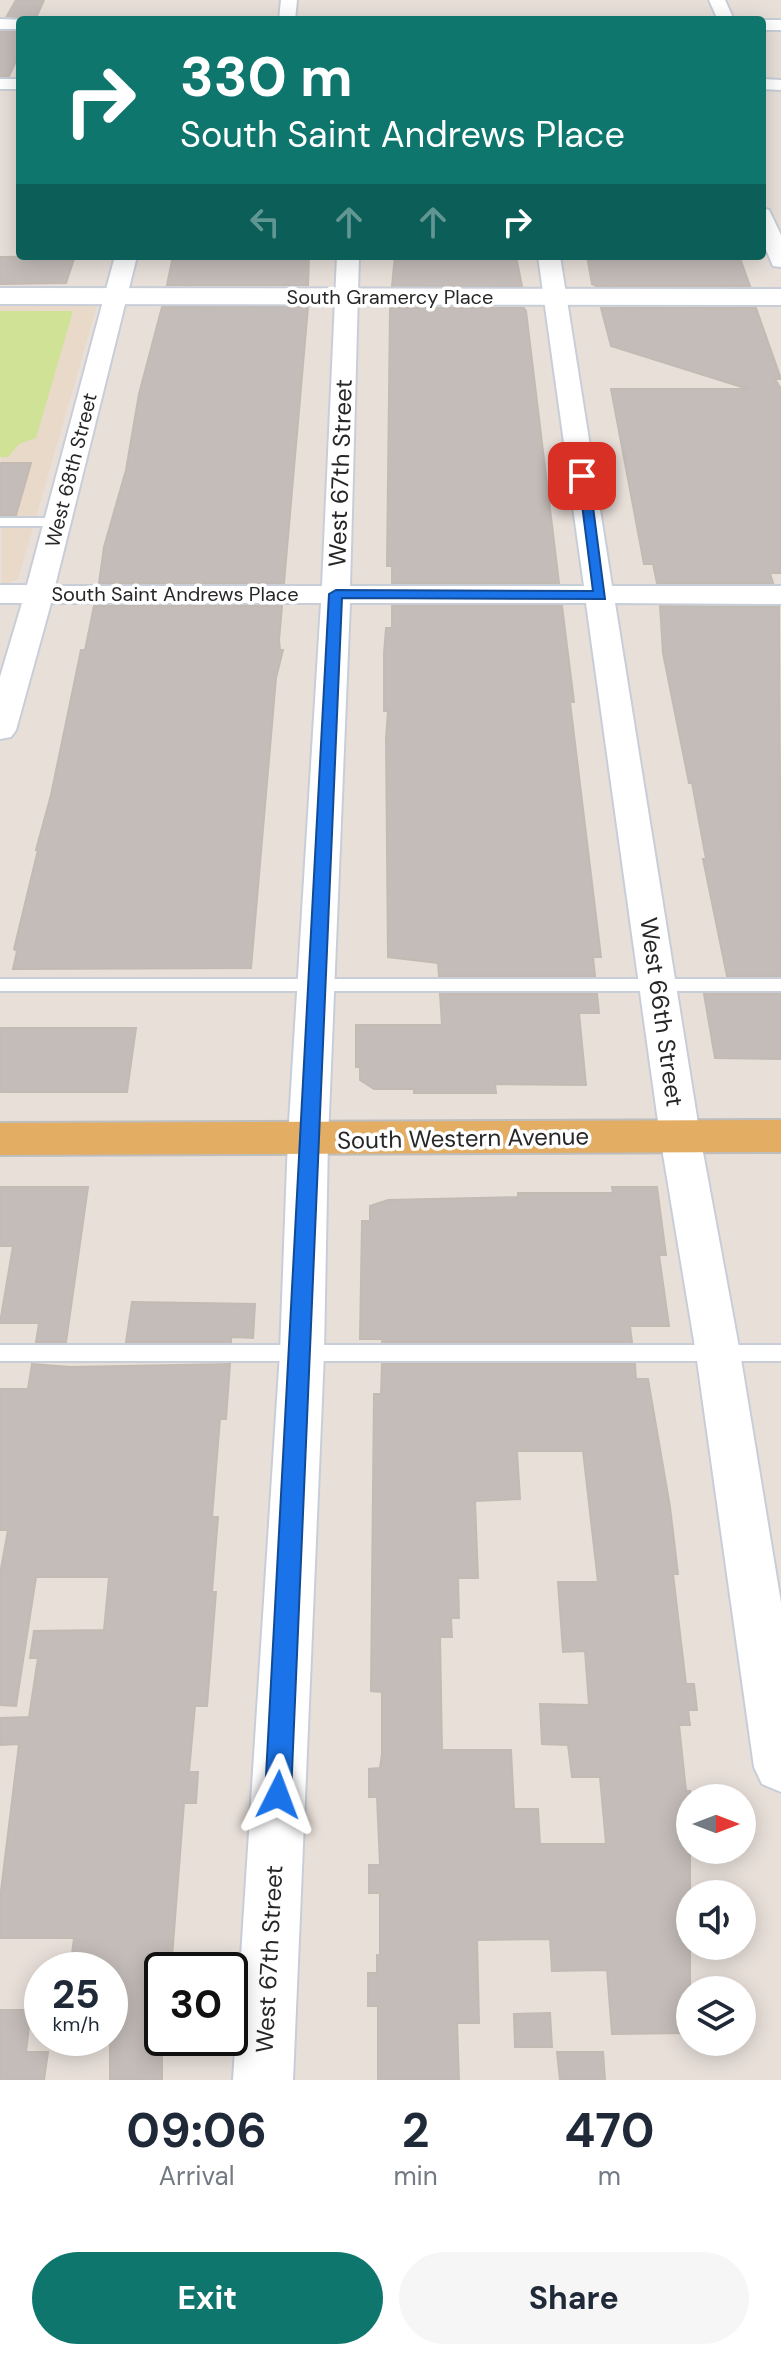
<!DOCTYPE html>
<html lang="en">
<head>
<meta charset="utf-8">
<style>
  :root { --surface:#fff; --page:#f6f6f7; --text:#1f2937; --muted:#747a83; --accent:#0f766e }
  body { margin:0; font-family:"DM Sans",sans-serif; background:var(--page); color:var(--text); height:100vh; display:flex; flex-direction:column; font-size:30px; white-space:nowrap }
  * { box-sizing:border-box; margin:0 }
  p { font-size:26px; color:var(--muted) }
  .icon { flex:none; width:44px; height:44px; fill:none; stroke:currentColor; stroke-width:2; stroke-linecap:round; stroke-linejoin:round }
  .map { position:relative; height:2080px; overflow:hidden }
  .details { display:flex; flex-direction:column; background:var(--surface); flex:1 }
  .details>* { flex:none }
  .top-card { position:absolute; left:16px; top:16px; width:750px; height:244px; border-radius:8px; box-shadow:0 4px 20px #0003; background:#0f766e; color:#fff; overflow:hidden }
  .needle { width:52px; rotate:90deg }
  .buttons { position:absolute; left:676px; top:1784px; display:grid; gap:16px }
  .buttons a { display:grid; place-items:center; width:80px; height:80px; border-radius:50%; background:var(--surface); box-shadow:0 4px 20px #0003; font-size:40px }
  .speed { position:absolute; left:24px; top:1952px; display:flex; gap:16px; font-size:40px; font-weight:700; text-align:center }
  .speed>* { display:grid; place-content:center; width:104px; height:104px; border-radius:50%; background:var(--surface); box-shadow:0 4px 20px #0003; line-height:1 }
  .speed small { font-size:20px; font-weight:400 }
  .speed .limit { border:4px solid #111; border-radius:12px; background:#fff; color:#111 }
  .pin { position:absolute; display:grid; place-items:center; width:68px; height:68px; color:#fff; margin:-34px; border-radius:16px; box-shadow:0 4px 12px #0006 }
  .me { position:absolute; width:88px; margin:-44px; rotate:3deg; stroke-linejoin:round; filter:drop-shadow(0 0 6px #0008) }
  .turn { display:flex; align-items:center; gap:28px; height:168px; padding:0 32px; font-size:36px }
  .turn .icon { width:104px; height:104px; stroke-width:2.5 }
  .turn b { display:block; font-size:56px; line-height:68px }
  .lanes { display:flex; align-items:center; height:76px; padding:0 32px; background:#0003; justify-content:center; gap:40px; direction:ltr }
  .lanes .off { opacity:.35 }
  .eta { display:flex; justify-content:space-evenly; align-items:center; height:136px; text-align:center }
  .eta b { font-size:48px; font-weight:700; line-height:56px }
  .button { display:flex; gap:16px; margin-top:auto; padding:16px 32px }
  .button a { flex:1; height:92px; border-radius:48px; background:var(--accent); color:#fff; font-size:32px; font-weight:700; line-height:92px; text-align:center }
  .button a+a { background:var(--page); color:var(--text) }
  .map>svg:first-child { display:block }
  .education { fill:#e9d9c9 }
  .pitch { fill:#d0e296 }
  .building { fill:#c3bcb9; stroke:#c3bab3; stroke-width:2; fill-rule:evenodd }
  .lines { fill:none; stroke-linecap:round; stroke-linejoin:round }
  .service-casing { stroke:#c8ced8; stroke-width:4 }
  .minor-casing { stroke:#c8ced8; stroke-width:4 }
  .tertiary-casing { stroke:#c8ced8; stroke-width:4 }
  .primary-casing { stroke:#bebebe; stroke-width:4 }
  .service { fill:#fff; fill-rule:evenodd }
  .minor { fill:#fff; fill-rule:evenodd }
  .tertiary { fill:#fff; fill-rule:evenodd }
  .primary { fill:#e3ad63; fill-rule:evenodd }
  .route { fill:#1a73e8; stroke:#114b97; stroke-width:2 }
  .labels { text-anchor:middle; dominant-baseline:central; stroke-width:7; stroke-linejoin:round; paint-order:stroke }
  .far-street-label { font-size:20px; fill:#272727; stroke:#fff }
  .street-label { font-size:24px; fill:#272727; stroke:#fff }
</style>
</head>
<body>
<div class="map">
<svg width="781" height="2080" viewBox="0 0 781 2080">
  <rect width="100%" height="100%" fill="#e8dfd9"/>
  <path class="education" d="M0 302H98L18 579 2 586Z"/>
  <path class="pitch" d="M0 311H73L36 438 19 444 8 457H0Z"/>
  <g class="building">
    <path d="M16 0H44L35 20 7 16Z"/>
    <path d="M0 32H20V53L9 76H0Z"/>
    <path d="M75 256 66 283 0 284V257Z"/>
    <path d="M173 256H309L308 285H167Z"/>
    <path d="M395 256H516L522 286H392Z"/>
    <path d="M587 256 735 258 736 261H741L750 286H596L592 284Z"/>
    <path d="M162 307H308L284 583H99L104 547 126 470 139 394Z"/>
    <path d="M390 308H524L526 311 559 583H392V566H387Z"/>
    <path d="M601 308H756L781 379H775L781 389V573H770L773 583H657L653 564H644L611 389H748L611 346Z"/>
    <path d="M0 463H31L16 515H0Z"/>
    <path d="M94 606H282L279 640 280 650H283L276 678 251 968 13 969 17 951 14 949 38 850H36L51 795 81 650H85Z"/>
    <path d="M392 606H562L574 702H570L601 957H593L595 976H439L438 963 388 957 386 739 388 711H384V654L386 628H392Z"/>
    <path d="M660 606 779 607 781 976H727L703 859H706L692 783H689L663 653Z"/>
    <path d="M440 994H597L599 1013H579L586 1085 495 1084 496 1093H414V1089H374L360 1080V1067H356V1025H442Z"/>
    <path d="M704 994H781V1059L715 1058Z"/>
    <path d="M0 1028H136L127 1092H0Z"/>
    <path d="M0 1187H88L66 1342H36L39 1323H0L13 1246H0Z"/>
    <path d="M612 1187H657L666 1255H659L669 1326H630L632 1342H382V1339H360L362 1221H370V1206L388 1200 518 1197V1193H613Z"/>
    <path d="M132 1302 255 1304 253 1338 231 1337V1342H126Z"/>
    <path d="M32 1364 70 1367 230 1364 226 1419H220L212 1517H218L212 1592H216L207 1706H195L189 1772H198L196 1803H184L171 1970H162V2080H110V1970H70L74 1938H0V1899L19 1744 0 1745V1718L29 1717 38 1658H30L34 1631 104 1630 109 1577H36L16 1706 0 1705V1574L8 1530H0V1389H28Z"/>
    <path d="M382 1364H635L636 1379H648L670 1507 678 1574H673L686 1684H694L697 1710H688L690 1725H679L686 1791H690V2033L612 2034 607 1970 552 1971 550 1939 477 1940 479 2023H457L459 2080H378V2006H368V1973H377V1955H380V1893H369V1865H380L377 1797H369V1769L380 1768 382 1754V1692L371 1691 374 1394H381ZM517 1451H583L598 1582H558L563 1652 585 1651 589 1705 540 1704 542 1744 568 1745 572 1777H600L606 1844H540L538 1809H514L511 1750H442L440 1637H452L451 1618H459L458 1578H478L475 1501 520 1499Z"/>
    <path d="M0 2010H31L26 2052H48L44 2080H0Z"/>
    <path d="M550 2013 552 2047H515L514 2014Z"/>
    <path d="M557 2052H603L605 2080H560Z"/>
  </g>
  <g class="lines">
    <g class="service-casing">
      <g id="service">
        <path d="M0 518H57L63 522 57 526H0Z"/>
        <rect x="0" y="979" width="781" height="12"/>
        <rect x="0" y="1345" width="781" height="16"/>
      </g>
    </g>
    <g class="minor-casing">
      <g id="minor">
        <path d="M281 0H297L295 20H279Z"/>
        <path d="M709 0H725L734 20H718Z"/>
        <path d="M0 19 24 20H20V29H0Z"/>
        <rect x="762" y="20" width="19" height="10"/>
        <rect x="0" y="79" width="20" height="10"/>
        <path d="M762 79 781 80V90L762 89Z"/>
        <path d="M762 208 769 210 781 235V267L773 266 762 240Z"/>
        <path d="M115 256H137L55 586H322L337 256H359L350 586H584L538 256H560L612 586H781V604L615 603 700 1136 740 1353 781 1603V1792L762 1784 754 1767 696 1353 660 1136 586 603H350L328 1139 324 1353 293 2080H233L280 1353 288 1139 321 603H51L16 730 11 737 0 739V677L22 603H0V585H27Z"/>
      </g>
    </g>
    <g class="tertiary-casing">
      <path id="tertiary" d="M0 288 781 289V305L0 304Z"/>
    </g>
    <g class="primary-casing">
      <path id="primary" d="M781 1120V1152L0 1155V1123Z"/>
    </g>
    <use href="#service" class="service"/>
    <use href="#minor" class="minor"/>
    <use href="#tertiary" class="tertiary"/>
    <use href="#primary" class="primary"/>
  </g>
  <path class="route" d="M578 473 589 476 605 599 342 598 291 1795 287 1804 278 1807 269 1804 265 1795 329 594 336 590 593 591Z"/>
  <g class="labels">
    <g class="far-street-label">
      <text x="390" y="297">South Gramercy Place</text>
      <text transform="translate(71 470) rotate(-76)">West 68th Street</text>
      <text x="175" y="594">South Saint Andrews Place</text>
    </g>
    <g class="street-label">
      <text transform="translate(340 473) rotate(-88)">West 67th Street</text>
      <text transform="translate(662 1012) rotate(82)">West 66th Street</text>
      <text transform="translate(463 1138) rotate(-1)">South Western Avenue</text>
      <text transform="translate(269 1959) rotate(-87)">West 67th Street</text>
    </g>
  </g>
</svg>
<div class="buttons">
<a><svg class="needle" viewBox="-14 -14 28 28"><path d="M0-13l5 13h-10z" fill="#e53935"/><path d="M0 13l5-13h-10z" fill="#747a83"/></svg></a>
<a><svg class="icon" aria-label="sound" viewBox="0 0 24 24"><path d="M4 9h4l5-4v14l-5-4H4zM17 9q2 3 0 6"/></svg></a>
<a><svg class="icon" aria-label="layers" viewBox="0 0 24 24"><path d="M12 4l9 5-9 5-9-5zM3 14l9 5 9-5"/></svg></a>
</div>
<div class="speed"><div>25<small>km/h</small></div><div class="limit">30</div></div>
<div class="pin" style="left:582px;top:476px;background:#d93025"><svg class="icon" aria-label="arrive" viewBox="0 0 24 24"><path d="M6 21V4h12l-3 4 3 4H6"/></svg></div>
<svg class="me" style="left:278px;top:1795px" viewBox="-20 -20 40 40"><path d="M0-17L14 15 0 8-14 15z" fill="#1a73e8" stroke="#fff" stroke-width="4"/></svg>
<div class="top-card">
<div class="turn"><svg class="icon" aria-label="right" viewBox="0 0 24 24"><path d="M7 20v-9h11M14 6l5 5-5 5"/></svg><div><b>330 m</b>South Saint Andrews Place</div></div>
<div class="lanes"><svg class="icon off" aria-label="left" viewBox="0 0 24 24"><path d="M17 20v-9H6M10 6l-5 5 5 5"/></svg><svg class="icon off" aria-label="ahead" viewBox="0 0 24 24"><path d="M12 20V5M6 11l6-6 6 6"/></svg><svg class="icon off" aria-label="ahead" viewBox="0 0 24 24"><path d="M12 20V5M6 11l6-6 6 6"/></svg><svg class="icon" aria-label="right" viewBox="0 0 24 24"><path d="M7 20v-9h11M14 6l5 5-5 5"/></svg></div>
</div>
</div>
<section class="details">
<div class="eta">
<div><b>09:06</b><p>Arrival</p></div>
<div><b>2</b><p>min</p></div>
<div><b>470</b><p>m</p></div>
</div>
<div class="button"><a>Exit</a><a>Share</a></div>
</section>
</body>
</html>
